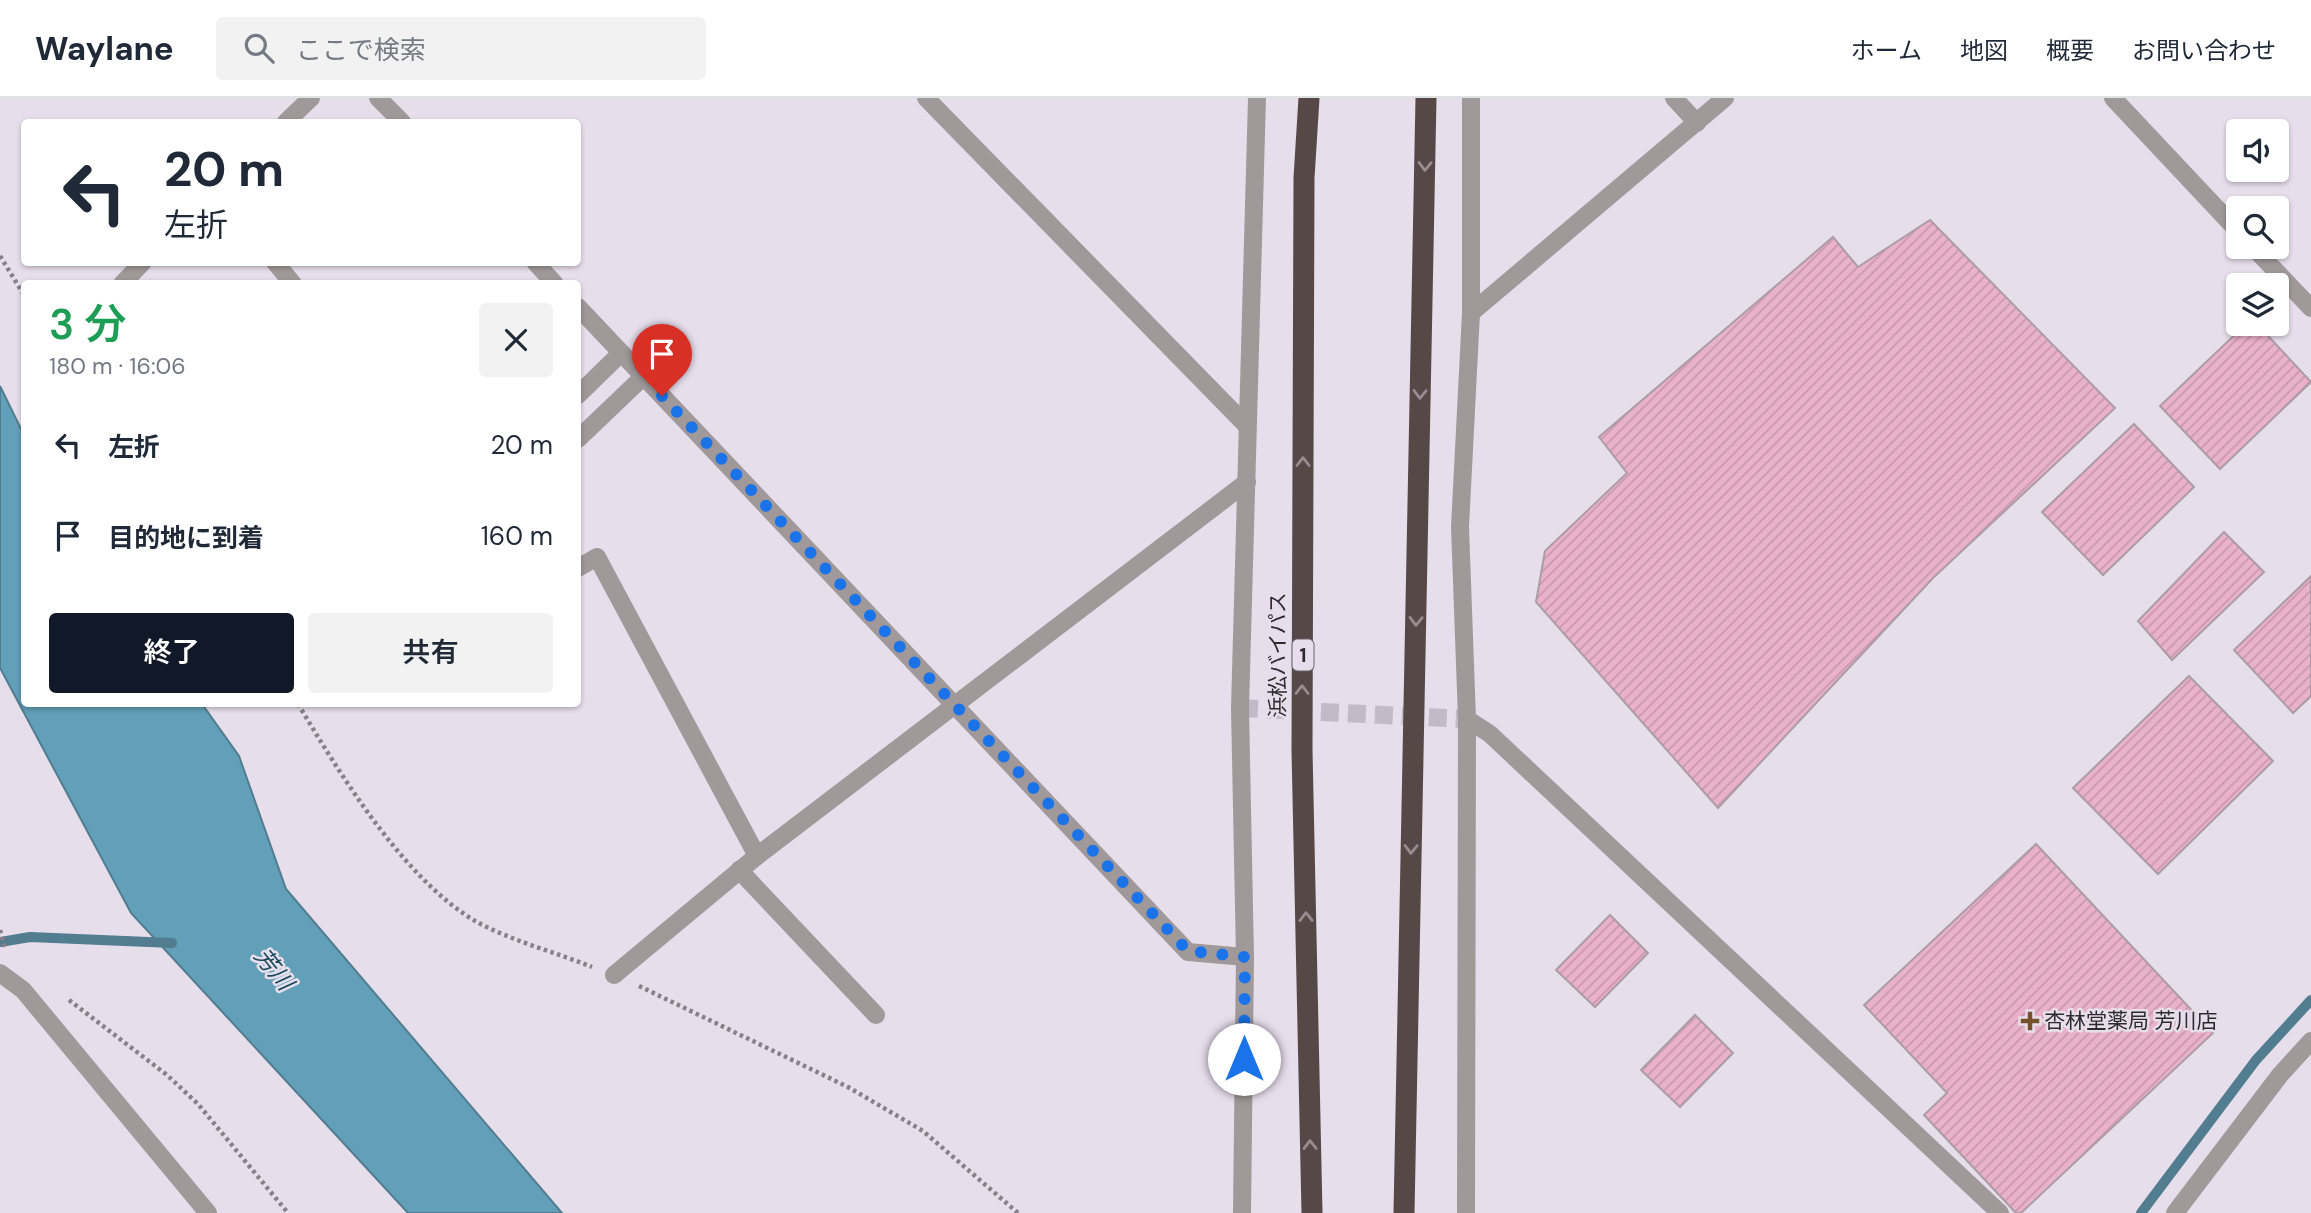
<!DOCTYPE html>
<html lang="ja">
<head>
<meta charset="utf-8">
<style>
  :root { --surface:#fff; --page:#f2f2f3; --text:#1f2937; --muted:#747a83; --line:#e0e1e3; --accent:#111827 }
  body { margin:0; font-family:"DM Sans","Noto Sans JP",sans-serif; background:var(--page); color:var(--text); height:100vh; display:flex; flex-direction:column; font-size:26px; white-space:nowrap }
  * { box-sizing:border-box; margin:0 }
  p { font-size:23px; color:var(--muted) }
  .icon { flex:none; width:38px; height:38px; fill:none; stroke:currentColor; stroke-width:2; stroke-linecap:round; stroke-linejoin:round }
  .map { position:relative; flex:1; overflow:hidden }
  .details { position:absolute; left:21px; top:182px; width:560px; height:427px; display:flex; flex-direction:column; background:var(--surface); border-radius:7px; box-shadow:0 2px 5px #0004 }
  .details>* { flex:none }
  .hud { position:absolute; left:21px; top:21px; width:560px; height:147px; border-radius:7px; box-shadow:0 2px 5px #0004; background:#fff; color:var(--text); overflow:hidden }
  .buttons { position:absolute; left:2226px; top:21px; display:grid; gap:14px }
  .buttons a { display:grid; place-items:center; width:63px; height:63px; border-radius:7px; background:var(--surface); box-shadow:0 2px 5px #0004; font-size:35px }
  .pin { position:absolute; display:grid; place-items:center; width:60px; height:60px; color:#fff; margin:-72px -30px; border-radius:50% 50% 50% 0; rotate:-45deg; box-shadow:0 0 7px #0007 }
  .pin .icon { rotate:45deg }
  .me { position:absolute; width:77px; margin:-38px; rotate:0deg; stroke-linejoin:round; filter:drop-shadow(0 0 5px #0008) }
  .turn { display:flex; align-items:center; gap:24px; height:147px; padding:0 28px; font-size:32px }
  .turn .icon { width:91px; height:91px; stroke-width:2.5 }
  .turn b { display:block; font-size:49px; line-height:60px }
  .round { display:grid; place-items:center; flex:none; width:74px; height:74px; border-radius:7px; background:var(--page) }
  .summary { display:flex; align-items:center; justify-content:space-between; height:119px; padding:0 28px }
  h1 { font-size:42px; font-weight:600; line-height:52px; color:#1e9e55 }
  .primary-button { display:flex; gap:14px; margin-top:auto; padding:14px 28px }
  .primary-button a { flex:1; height:80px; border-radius:7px; background:var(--accent); color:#fff; font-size:28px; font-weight:600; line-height:80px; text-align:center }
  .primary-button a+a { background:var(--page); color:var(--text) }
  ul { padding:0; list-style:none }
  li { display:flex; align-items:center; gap:21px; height:91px; padding:0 28px }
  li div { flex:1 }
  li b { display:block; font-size:26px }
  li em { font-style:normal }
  header { display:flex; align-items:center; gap:42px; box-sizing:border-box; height:98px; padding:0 35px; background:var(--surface); border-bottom:2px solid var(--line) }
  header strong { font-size:33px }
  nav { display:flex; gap:38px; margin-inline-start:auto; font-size:24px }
  .search { width:490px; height:63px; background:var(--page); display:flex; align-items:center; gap:18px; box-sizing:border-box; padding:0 24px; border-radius:7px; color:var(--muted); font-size:26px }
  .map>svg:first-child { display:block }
  .water { fill:#629fb8; stroke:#527c8f; stroke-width:2 }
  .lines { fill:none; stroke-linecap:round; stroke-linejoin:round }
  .stream { stroke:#527c8f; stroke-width:10 }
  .building { fill:url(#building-hatch); stroke:#ac9ca3; stroke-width:2 }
  .minor-tunnel { stroke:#c2bac6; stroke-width:18; stroke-dasharray:18 9; stroke-linecap:butt }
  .path { stroke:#858089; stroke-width:4.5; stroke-dasharray:3.5 3.5; stroke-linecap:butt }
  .minor { stroke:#a19999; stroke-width:18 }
  .highway { stroke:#574848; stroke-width:21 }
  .oneway { stroke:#988c92 }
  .route { stroke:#1a73e8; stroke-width:12; stroke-dasharray:0 21.6 }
  .poi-dot { fill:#76512c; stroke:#e7deec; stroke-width:2.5 }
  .labels { text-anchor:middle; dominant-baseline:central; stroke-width:5; stroke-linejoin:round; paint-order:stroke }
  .shield { fill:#e7deec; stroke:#666168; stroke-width:2 }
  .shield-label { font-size:19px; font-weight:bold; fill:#2e2b30 }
  .street-label { font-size:21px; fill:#2e2b30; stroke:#e7deec }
  .poi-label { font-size:21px; fill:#2e2b30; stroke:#e7deec; text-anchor:start }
  .water-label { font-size:23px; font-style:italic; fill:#14485a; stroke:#e7deec }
</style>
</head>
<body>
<header>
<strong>Waylane</strong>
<div class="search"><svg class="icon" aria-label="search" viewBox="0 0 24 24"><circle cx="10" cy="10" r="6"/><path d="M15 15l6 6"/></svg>ここで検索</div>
<nav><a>ホーム</a><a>地図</a><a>概要</a><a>お問い合わせ</a></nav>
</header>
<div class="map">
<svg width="2311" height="1115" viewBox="0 0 2311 1115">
  <defs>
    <pattern id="building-hatch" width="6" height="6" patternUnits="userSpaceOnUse" patternTransform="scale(1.75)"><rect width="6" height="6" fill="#eab1ca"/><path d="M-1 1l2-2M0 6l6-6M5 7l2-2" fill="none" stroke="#c998ae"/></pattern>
  </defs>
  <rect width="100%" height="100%" fill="#e7deec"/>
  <path class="water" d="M0 288 24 337V606H202L239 658 286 791 562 1115H408L131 815 0 570Z"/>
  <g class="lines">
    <g class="stream">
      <path d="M0 844 30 839 172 845"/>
      <path d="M2141 1115 2256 962 2311 902"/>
    </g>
  </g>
  <g class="building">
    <path d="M1930 122 2115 310 1933 480 1718 710 1536 504 1545 453 1627 375 1599 339 1833 139 1858 169Z"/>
    <path d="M2246 226H2257L2311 284 2220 371 2160 308Z"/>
    <path d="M2134 326 2194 389 2103 477 2042 414Z"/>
    <path d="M2224 434 2264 474 2172 562 2138 523Z"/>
    <path d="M2311 478V598L2293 615 2234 552Z"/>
    <path d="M2189 578 2273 663 2158 776 2073 690Z"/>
    <path d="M2036 746 2213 935 2021 1115H2016L1924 1017 1947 995 1864 907Z"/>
    <path d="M1610 817 1648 855 1595 909 1556 872Z"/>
    <path d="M1695 917 1733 955 1680 1009 1641 972Z"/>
  </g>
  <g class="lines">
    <path class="minor-tunnel" d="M1240 610 1467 621"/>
    <g class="path">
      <path d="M0 158 24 197"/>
      <path d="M298 606C340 676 405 783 477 824 512 843 555 854 592 869"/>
      <path d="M0 832 5 851"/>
      <path d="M639 888 848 989 923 1033 1018 1115"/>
      <path d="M69 902 167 977 198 1006 288 1115"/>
    </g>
    <g class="minor">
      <path d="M378 0 402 24"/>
      <path d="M926 0 1246 327"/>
      <path d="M1674 0 1697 25"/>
      <path d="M2113 0 2238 133"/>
      <path d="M286 24 311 0"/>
      <path d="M2253 149 2311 210"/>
      <path d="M275 164 293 186"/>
      <path d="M535 164 555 186"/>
      <path d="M122 186 143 164"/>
      <path d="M578 209 1188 854 1245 859"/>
      <path d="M1471 215 1725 0"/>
      <path d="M578 297 621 255"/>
      <path d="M578 341 644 278"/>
      <path d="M578 470 597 459 757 758"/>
      <path d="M1467 621 1490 636 2000 1115"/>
      <path d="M739 772 876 917"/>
      <path d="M0 875 23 892 208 1115"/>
      <path d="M614 877 757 758 1247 384"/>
      <path d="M1242 1115 1245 859 1240 610 1257 0"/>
      <path d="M1466 1115 1467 621 1460 429 1471 215V0"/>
      <path d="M2175 1115 2280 977 2311 943"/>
    </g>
    <g class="highway">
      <path d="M1309 0 1304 80 1302 652 1312 1115"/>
      <path d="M1404 1115 1426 0"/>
    </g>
  </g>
  <defs><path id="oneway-chevron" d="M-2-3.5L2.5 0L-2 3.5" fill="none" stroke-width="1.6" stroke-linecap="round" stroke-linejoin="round" transform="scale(1.75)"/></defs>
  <g class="oneway">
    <use href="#oneway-chevron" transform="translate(1425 68) rotate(91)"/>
    <use href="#oneway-chevron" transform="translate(1420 296) rotate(91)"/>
    <use href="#oneway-chevron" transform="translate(1303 364) rotate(-90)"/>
    <use href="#oneway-chevron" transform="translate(1416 523) rotate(91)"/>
    <use href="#oneway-chevron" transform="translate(1302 592) rotate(-90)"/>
    <use href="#oneway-chevron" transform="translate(1411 751) rotate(91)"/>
    <use href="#oneway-chevron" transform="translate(1306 819) rotate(-91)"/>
    <use href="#oneway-chevron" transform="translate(1310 1047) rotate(-91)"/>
  </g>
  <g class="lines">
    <path class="route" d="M662 298 1188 853 1245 859 1244 961"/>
  </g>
  <path class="poi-dot" d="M2026.5 912.5h7v7h7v7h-7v7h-7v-7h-7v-7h7z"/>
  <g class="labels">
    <rect class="shield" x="1292.5" y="541.5" width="21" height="31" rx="5"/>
    <g class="shield-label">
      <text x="1303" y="557">1</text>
    </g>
    <g class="street-label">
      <text transform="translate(1278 557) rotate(-90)">浜松バイパス</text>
    </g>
    <g class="poi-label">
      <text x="2044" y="923">杏林堂薬局 芳川店</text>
    </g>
    <g class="water-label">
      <text transform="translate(274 871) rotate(51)">芳川</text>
    </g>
  </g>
</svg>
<div class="buttons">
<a><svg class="icon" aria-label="sound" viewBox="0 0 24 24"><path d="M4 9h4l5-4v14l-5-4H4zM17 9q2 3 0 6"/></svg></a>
<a><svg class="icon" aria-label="search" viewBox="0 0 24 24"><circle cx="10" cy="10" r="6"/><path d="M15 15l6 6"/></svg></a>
<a><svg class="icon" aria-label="layers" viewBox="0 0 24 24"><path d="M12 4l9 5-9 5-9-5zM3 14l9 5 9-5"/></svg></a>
</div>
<div class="pin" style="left:662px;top:298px;background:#d93025"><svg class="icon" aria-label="arrive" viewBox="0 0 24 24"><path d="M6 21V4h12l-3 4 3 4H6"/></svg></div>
<svg class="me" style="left:1244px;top:961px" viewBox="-20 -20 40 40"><circle r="19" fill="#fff"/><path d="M0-13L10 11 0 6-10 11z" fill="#1a73e8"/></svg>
<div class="hud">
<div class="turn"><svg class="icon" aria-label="left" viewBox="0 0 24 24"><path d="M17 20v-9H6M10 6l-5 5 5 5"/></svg><div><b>20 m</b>左折</div></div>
</div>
<section class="details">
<div class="summary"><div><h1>3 分</h1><p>180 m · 16:06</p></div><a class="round"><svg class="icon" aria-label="close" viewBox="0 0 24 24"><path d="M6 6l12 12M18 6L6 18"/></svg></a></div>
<ul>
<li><svg class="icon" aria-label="left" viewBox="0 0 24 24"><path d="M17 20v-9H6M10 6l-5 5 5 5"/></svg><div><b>左折</b></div><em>20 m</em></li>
<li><svg class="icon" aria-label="arrive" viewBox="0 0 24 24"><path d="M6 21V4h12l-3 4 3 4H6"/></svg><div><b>目的地に到着</b></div><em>160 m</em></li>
</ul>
<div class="primary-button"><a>終了</a><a>共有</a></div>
</section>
</div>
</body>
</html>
